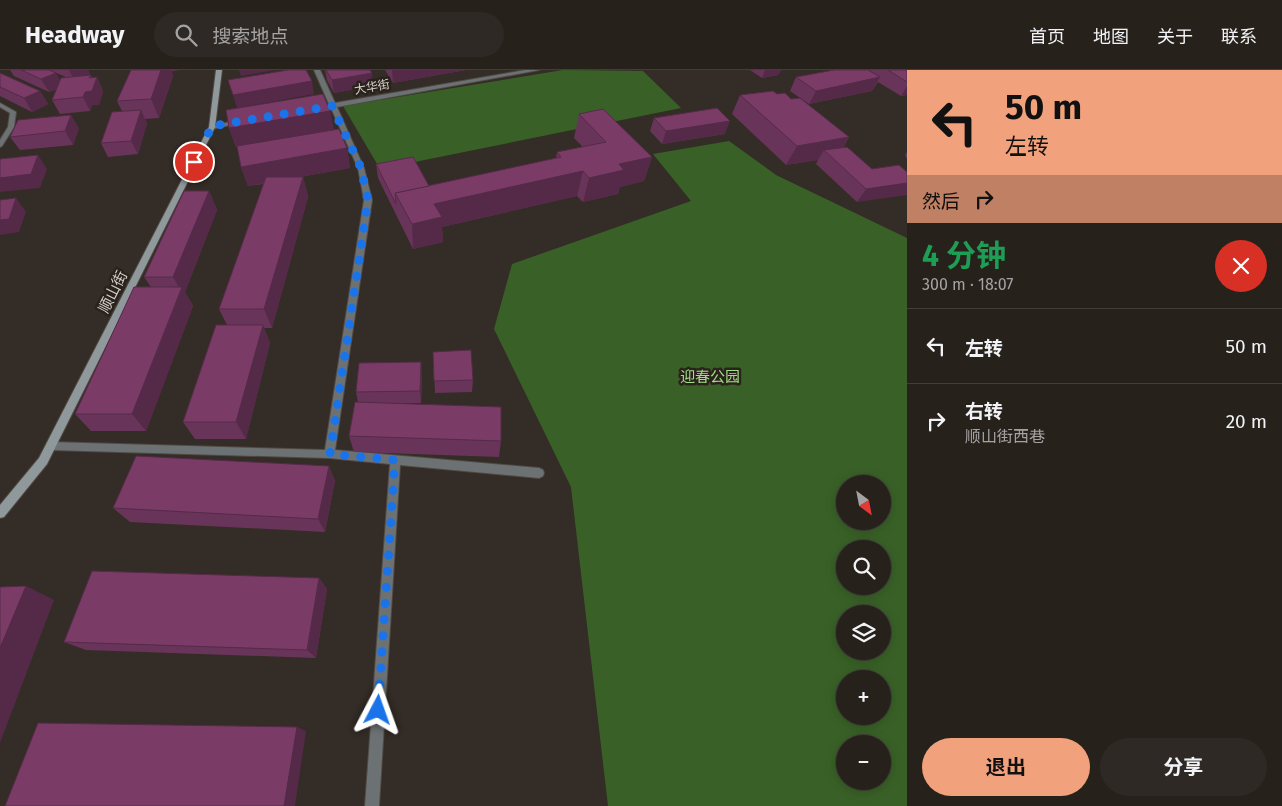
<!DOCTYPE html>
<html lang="zh">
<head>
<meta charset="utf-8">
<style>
  :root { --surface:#27211c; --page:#2f2925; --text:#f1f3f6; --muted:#a4a3a3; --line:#433e3b; --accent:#f1a17c }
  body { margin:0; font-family:"Fira Sans","Noto Sans SC",sans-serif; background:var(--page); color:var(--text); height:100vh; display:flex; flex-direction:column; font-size:19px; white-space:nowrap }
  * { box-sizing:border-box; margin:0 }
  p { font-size:16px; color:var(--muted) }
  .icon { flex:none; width:28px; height:28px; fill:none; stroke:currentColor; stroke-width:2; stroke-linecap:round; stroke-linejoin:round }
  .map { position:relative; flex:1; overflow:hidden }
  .details { display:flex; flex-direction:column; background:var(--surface); width:375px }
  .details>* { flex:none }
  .guide { background:#f1a17c; color:#111; overflow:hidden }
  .needle { width:32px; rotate:148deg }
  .buttons { position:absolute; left:836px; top:405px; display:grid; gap:10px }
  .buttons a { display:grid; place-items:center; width:55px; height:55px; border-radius:50%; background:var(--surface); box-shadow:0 2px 12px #0003,0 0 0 1px var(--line); font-size:25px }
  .pin { position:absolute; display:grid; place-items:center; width:42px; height:42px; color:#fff; margin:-21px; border:2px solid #fff; border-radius:50%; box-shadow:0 1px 5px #0007 }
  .me { position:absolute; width:55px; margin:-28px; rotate:4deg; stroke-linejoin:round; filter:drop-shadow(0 0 4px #0008) }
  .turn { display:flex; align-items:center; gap:18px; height:105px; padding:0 15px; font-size:22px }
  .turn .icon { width:65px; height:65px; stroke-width:2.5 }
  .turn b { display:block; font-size:35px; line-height:42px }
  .then { display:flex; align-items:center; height:48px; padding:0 15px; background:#0003; gap:10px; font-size:19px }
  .round { display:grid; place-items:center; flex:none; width:52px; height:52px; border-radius:26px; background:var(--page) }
  .headline { display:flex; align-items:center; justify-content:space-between; height:85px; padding:0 15px }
  h1 { font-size:30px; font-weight:700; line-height:38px; color:#1e9e55 }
  .button { display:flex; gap:10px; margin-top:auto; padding:10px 15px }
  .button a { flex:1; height:58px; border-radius:30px; background:var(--accent); color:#111; font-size:20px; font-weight:700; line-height:58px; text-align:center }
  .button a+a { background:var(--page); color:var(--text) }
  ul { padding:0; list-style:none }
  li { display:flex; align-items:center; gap:15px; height:75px; padding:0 15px; border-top:1px solid var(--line) }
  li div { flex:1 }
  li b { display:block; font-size:19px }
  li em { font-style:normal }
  header { display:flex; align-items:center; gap:30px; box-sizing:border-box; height:70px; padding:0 25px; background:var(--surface); border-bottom:1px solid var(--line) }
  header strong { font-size:24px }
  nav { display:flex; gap:28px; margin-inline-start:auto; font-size:18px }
  .search { width:350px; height:45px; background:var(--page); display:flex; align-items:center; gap:12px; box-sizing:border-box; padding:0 18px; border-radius:28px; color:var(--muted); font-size:19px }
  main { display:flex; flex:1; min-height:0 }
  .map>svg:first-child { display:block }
  .green { fill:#396127; fill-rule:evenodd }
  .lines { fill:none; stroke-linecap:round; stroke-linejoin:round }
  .street-casing { stroke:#514a44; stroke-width:2 }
  .secondary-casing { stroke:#514a44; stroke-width:2 }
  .street { fill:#6c7274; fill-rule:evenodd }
  .secondary { fill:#8f999b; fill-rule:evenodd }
  .wall { fill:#693459 }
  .shaded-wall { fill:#552a48 }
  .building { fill:#7a3c67; stroke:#552a48 }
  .route { stroke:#1a73e8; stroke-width:9; stroke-dasharray:0 16.2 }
  .labels { text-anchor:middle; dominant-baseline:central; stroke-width:5; stroke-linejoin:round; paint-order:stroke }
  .far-street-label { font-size:12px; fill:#d5d0cc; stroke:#2a231c }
  .street-label { font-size:15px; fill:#d5d0cc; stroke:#2a231c }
  .park-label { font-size:15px; fill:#a0de87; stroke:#2a231c }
</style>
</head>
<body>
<header>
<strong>Headway</strong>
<div class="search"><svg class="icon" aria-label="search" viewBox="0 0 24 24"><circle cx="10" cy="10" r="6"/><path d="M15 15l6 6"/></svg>搜索地点</div>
<nav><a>首页</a><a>地图</a><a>关于</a><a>联系</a></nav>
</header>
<main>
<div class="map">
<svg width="907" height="736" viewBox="0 0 907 736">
  <rect width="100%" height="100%" fill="#342c26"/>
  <g class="green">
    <path d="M563 0 643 1 681 38 380 99 343 36Z"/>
    <path d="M729 71 776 105 907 168V736H608L571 417 494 259 512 194 691 131 653 84ZM845 414H882V451H845ZM845 479H882V516H845ZM845 544H882V581H845ZM845 609H882V646H845ZM845 674H882V711H845Z"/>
  </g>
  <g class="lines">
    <g class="street-casing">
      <g id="street">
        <path d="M314 0H320L335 33 526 0H539L337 37 364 98 372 130 335 380 539 398 543 400 544 403 543 406 539 408 400 395 379 736H365L390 394 329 388 51 380 47 379 46 376 47 373 51 372 325 380 364 130 358 98 331 38 325 39 322 37 329 34Z"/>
        <path d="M0 33 16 42 14 57 2 76 0 77V70L8 57 10 43 0 37Z"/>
        <path d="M242 49 244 50V52L212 59 209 57Z"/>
      </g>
    </g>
    <g class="secondary-casing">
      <path id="secondary" d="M216 0H222L215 57 47 394 4 447 0 448V435L39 388 209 57Z"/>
    </g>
    <use href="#street" class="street"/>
    <use href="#secondary" class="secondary"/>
  </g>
  <g class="wall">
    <path d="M10 0H49L60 11 66 7 49 0H88L90 4 87 5H91L92 8 97 7 103 21 99 35H92L90 41 60 44 52 30 57 19 49 22 14 6Z"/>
    <path d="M131 0H181L171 1 173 6 159 48 145 49 147 53 138 84 108 87 101 73 122 41 117 31Z"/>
    <path d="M325 0H370L373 16 334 23 327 10Z"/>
    <path d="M385 0H466L393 13Z"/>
    <path d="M750 0H781L778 5 762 8Z"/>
    <path d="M834 0H907V25L901 26 878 12 872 21 809 34 790 21 796 7Z"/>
    <path d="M0 3 40 21 48 34 32 42 0 26Z"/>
    <path d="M323 24 330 41 333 59H339L347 78 350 98 300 107H303L308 127 272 258H264L270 273 246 369H195L183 352 216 255H227L219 239 264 114 248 116 241 97 237 77H236L229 58 226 40Z"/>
    <path d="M777 24 791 29 849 67 843 78 872 99 899 95 857 132 816 94 818 90 786 95 732 44 740 25Z"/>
    <path d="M579 44 652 87 644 111 620 117 618 124 583 132 577 126 442 157 443 172 413 179 378 108 376 94 429 116 556 88 557 82 583 77 574 68Z"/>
    <path d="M654 48 725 64 662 74 650 61Z"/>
    <path d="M79 58 73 75 20 80 10 67Z"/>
    <path d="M907 82V89L905 85Z"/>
    <path d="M209 121 217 140 185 222 193 236 146 361H91L75 344 151 217 144 207Z"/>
    <path d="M433 282 473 310 472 322 435 323Z"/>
    <path d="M422 304 421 333H390L501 371 499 387 354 382 349 366 358 332 356 322Z"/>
    <path d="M329 396 335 411 325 462 130 452 113 438Z"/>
    <path d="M319 508 327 519 316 588 86 580 64 572Z"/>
  </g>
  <g class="shaded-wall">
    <path d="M69 0H88L90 4 75 11Z"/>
    <path d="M161 0H171L173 6 159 48 151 29Z"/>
    <path d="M239 0H275L241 6Z"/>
    <path d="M392 0H466L393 13Z"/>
    <path d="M765 0H781L778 5 762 8Z"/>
    <path d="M56 3 63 16 49 22 41 9Z"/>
    <path d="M372 3 373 16 334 23 332 10Z"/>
    <path d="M91 5 95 13 97 7 103 21 99 35H92L90 41 83 27Z"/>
    <path d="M880 7 872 21 809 34 816 21Z"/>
    <path d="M312 11 314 24 237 38 233 25Z"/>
    <path d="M907 16V25L901 26Z"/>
    <path d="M40 21 48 34 32 42 24 28Z"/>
    <path d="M141 40 147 53 138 84 131 71Z"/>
    <path d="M330 41 334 60 236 77 229 58Z"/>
    <path d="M71 45 79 58 73 75 65 61Z"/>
    <path d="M730 51 725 64 662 74 666 61Z"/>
    <path d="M849 67 837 87 824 80 818 90 786 95 797 76Z"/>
    <path d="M347 78 350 98 248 116 241 97Z"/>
    <path d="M38 85 47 99 40 118 0 122V108Z"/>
    <path d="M652 87 644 111 620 117 618 124 583 132 589 108 619 94Z"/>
    <path d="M583 101 577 126 442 157 443 172 413 179 412 154 400 133Z"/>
    <path d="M303 107 308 127 272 258 264 239Z"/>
    <path d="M907 113V125L857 132 866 119Z"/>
    <path d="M209 121 217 140 185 222 193 236 146 361 132 344 181 221 173 207Z"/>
    <path d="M16 128 26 142 19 162 0 165V150Z"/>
    <path d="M263 255 270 273 246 369 236 352Z"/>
    <path d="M421 292 422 304 421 333 420 321Z"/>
    <path d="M329 396 335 411 325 462 318 449Z"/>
    <path d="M319 508 327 519 316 588 307 580Z"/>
    <path d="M26 516 54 530 0 673V578Z"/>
    <path d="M297 657 306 661 295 736H284Z"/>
  </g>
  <g class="building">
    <path d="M21 0H49L56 3 41 9Z"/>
    <path d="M131 0H161L151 29 117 31Z"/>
    <path d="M288 0H306L312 11 233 25 228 10Z"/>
    <path d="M326 0H370L372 3 332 10Z"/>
    <path d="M834 0H868L880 7 816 21 796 7Z"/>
    <path d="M888 0H907V12Z"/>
    <path d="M0 3 40 21 24 28 0 17Z"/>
    <path d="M91 5 89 8 97 7 92 21 85 22 83 27 52 30 61 8Z"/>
    <path d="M773 21 777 24 785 23 791 29 800 28 849 67 797 76 740 25Z"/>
    <path d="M323 24 330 41 229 58 226 40Z"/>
    <path d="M717 38 730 51 666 61 654 48Z"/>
    <path d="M603 39 652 87 619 94 624 100 589 108 583 101 434 134 442 147 412 154 395 123 561 87 557 82 606 72 579 44Z"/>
    <path d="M141 40 131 71 101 73 112 42Z"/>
    <path d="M71 45 65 61 10 67 18 50Z"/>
    <path d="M339 59 347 78 241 97 237 76Z"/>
    <path d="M847 77 872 99 899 95 907 102V113L866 119 824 80Z"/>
    <path d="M38 85 31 104 0 108V89Z"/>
    <path d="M413 87 429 116 395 123 396 134 376 94Z"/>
    <path d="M266 107H303L264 239H219Z"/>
    <path d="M184 121H209L173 207H144Z"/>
    <path d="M16 128 9 149 0 150V130Z"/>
    <path d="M134 217H182L132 344H75Z"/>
    <path d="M216 255H263L236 352H183Z"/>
    <path d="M471 280 473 310 434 311 433 282Z"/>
    <path d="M421 292 420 321 356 322 359 293Z"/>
    <path d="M355 332 501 337V371L349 366Z"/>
    <path d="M136 386 329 396 318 449 113 438Z"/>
    <path d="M92 501 319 508 307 580 64 572Z"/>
    <path d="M26 516 0 578V517Z"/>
    <path d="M38 653 297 657 284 736H5Z"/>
  </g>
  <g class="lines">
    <path class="route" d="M194 92 212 56 332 36 361 98 368 130 330 384 395 390 378 640"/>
  </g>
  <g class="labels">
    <g class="far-street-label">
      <text transform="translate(372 17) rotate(-10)">大华街</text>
    </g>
    <g class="street-label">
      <text transform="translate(113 222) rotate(-63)">顺山街</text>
    </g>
    <g class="park-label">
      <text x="710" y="307">迎春公园</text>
    </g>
  </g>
</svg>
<div class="buttons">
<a><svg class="needle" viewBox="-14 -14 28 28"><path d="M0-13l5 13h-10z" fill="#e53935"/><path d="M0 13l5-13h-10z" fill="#a4a3a3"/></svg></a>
<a><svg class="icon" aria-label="search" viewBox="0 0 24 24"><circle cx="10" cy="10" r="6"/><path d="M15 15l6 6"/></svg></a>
<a><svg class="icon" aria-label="layers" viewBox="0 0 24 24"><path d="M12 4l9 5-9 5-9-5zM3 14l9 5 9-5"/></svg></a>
<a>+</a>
<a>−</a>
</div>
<div class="pin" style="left:194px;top:92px;background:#d93025"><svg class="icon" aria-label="arrive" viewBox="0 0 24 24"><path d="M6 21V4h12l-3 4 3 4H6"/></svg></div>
<svg class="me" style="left:378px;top:640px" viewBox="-20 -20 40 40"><path d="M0-17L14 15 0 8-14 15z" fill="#1a73e8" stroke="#fff" stroke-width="4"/></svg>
</div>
<section class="details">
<div class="guide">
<div class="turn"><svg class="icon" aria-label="left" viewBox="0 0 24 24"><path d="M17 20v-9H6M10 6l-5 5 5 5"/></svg><div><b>50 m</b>左转</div></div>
<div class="then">然后<svg class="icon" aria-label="right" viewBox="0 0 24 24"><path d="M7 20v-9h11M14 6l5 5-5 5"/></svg></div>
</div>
<div class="headline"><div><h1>4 分钟</h1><p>300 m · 18:07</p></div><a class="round" style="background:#d93025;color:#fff"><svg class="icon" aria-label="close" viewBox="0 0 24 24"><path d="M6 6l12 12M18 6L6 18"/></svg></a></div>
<ul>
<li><svg class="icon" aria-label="left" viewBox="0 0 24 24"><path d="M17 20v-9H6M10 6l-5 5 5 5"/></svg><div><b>左转</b></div><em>50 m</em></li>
<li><svg class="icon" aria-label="right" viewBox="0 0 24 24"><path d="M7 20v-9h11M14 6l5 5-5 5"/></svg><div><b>右转</b><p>顺山街西巷</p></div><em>20 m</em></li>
</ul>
<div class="button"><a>退出</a><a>分享</a></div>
</section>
</main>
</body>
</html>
